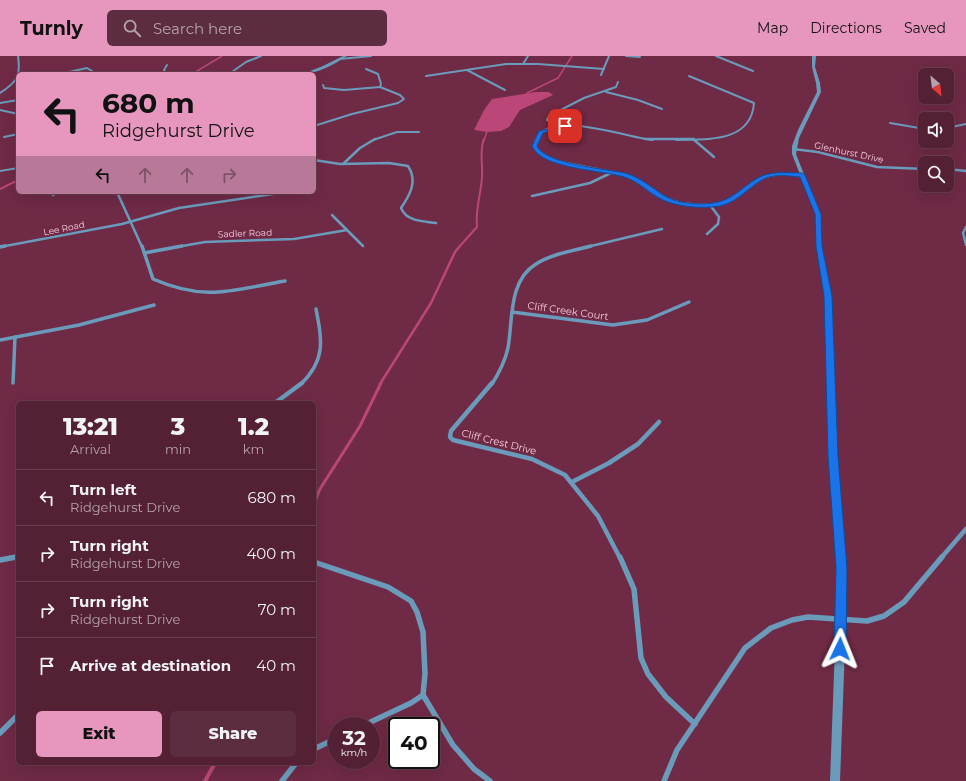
<!DOCTYPE html>
<html lang="en">
<head>
<meta charset="utf-8">
<style>
  :root { --surface:#532034; --page:#5c2d40; --text:#f1f3f6; --muted:#b5a3ac; --line:#693e4f; --accent:#e797bd }
  body { margin:0; font-family:Montserrat,sans-serif; background:var(--page); color:var(--text); height:100vh; display:flex; flex-direction:column; font-size:15px; white-space:nowrap }
  * { box-sizing:border-box; margin:0 }
  p { font-size:13px; color:var(--muted) }
  .icon { flex:none; width:22px; height:22px; fill:none; stroke:currentColor; stroke-width:2; stroke-linecap:round; stroke-linejoin:round }
  .map { position:relative; flex:1; overflow:hidden }
  .side { position:absolute; left:16px; top:345px; width:300px; height:364px; display:flex; flex-direction:column; background:var(--surface); border-radius:6px; box-shadow:0 4px 16px #0002,0 0 0 1px var(--line) }
  .side>* { flex:none }
  .hud { position:absolute; left:16px; top:16px; width:300px; height:122px; border-radius:6px; box-shadow:0 4px 16px #0002,0 0 0 1px var(--line); background:#e797bd; color:#111; overflow:hidden }
  .needle { width:26px; rotate:152deg }
  .controls { position:absolute; left:918px; top:12px; display:grid; gap:8px }
  .controls a { display:grid; place-items:center; width:36px; height:36px; border-radius:6px; background:var(--surface); box-shadow:0 4px 16px #0002,0 0 0 1px var(--line); font-size:20px }
  .speed { position:absolute; left:328px; top:661px; display:flex; gap:8px; font-size:20px; font-weight:700; text-align:center }
  .speed>* { display:grid; place-content:center; width:52px; height:52px; border-radius:50%; background:var(--surface); box-shadow:0 4px 16px #0002,0 0 0 1px var(--line); line-height:1 }
  .speed small { font-size:10px; font-weight:400 }
  .speed .limit { border:2px solid #111; border-radius:6px; background:#fff; color:#111 }
  .pin { position:absolute; display:grid; place-items:center; width:34px; height:34px; color:#fff; margin:-17px; border-radius:8px; box-shadow:0 2px 6px #0006 }
  .me { position:absolute; width:44px; margin:-22px; rotate:2deg; stroke-linejoin:round; filter:drop-shadow(0 0 3px #0008) }
  .turn { display:flex; align-items:center; gap:14px; height:84px; padding:0 20px; font-size:18px }
  .turn .icon { width:52px; height:52px; stroke-width:2.5 }
  .turn b { display:block; font-size:28px; line-height:34px }
  .lanes { display:flex; align-items:center; height:38px; padding:0 20px; background:#0003; justify-content:center; gap:20px; direction:ltr }
  .lanes .off { opacity:.35 }
  .eta { display:flex; justify-content:space-evenly; align-items:center; height:68px; text-align:center }
  .eta b { font-size:24px; font-weight:800; line-height:28px }
  .action { display:flex; gap:8px; margin-top:auto; padding:8px 20px }
  .action a { flex:1; height:46px; border-radius:6px; background:var(--accent); color:#111; font-size:16px; font-weight:800; line-height:46px; text-align:center }
  .action a+a { background:var(--page); color:var(--text) }
  ul { padding:0; list-style:none }
  li { display:flex; align-items:center; gap:12px; height:56px; padding:0 20px; border-top:1px solid var(--line) }
  li div { flex:1 }
  li b { display:block; font-size:15px }
  li em { font-style:normal }
  header { display:flex; align-items:center; gap:24px; box-sizing:border-box; height:56px; padding:0 20px; background:var(--accent); color:#111 }
  header strong { font-size:19px }
  nav { display:flex; gap:22px; margin-inline-start:auto; font-size:14px }
  .search { width:280px; height:36px; background:var(--page); display:flex; align-items:center; gap:10px; box-sizing:border-box; padding:0 14px; border-radius:6px; color:var(--muted); font-size:15px }
  .map>svg:first-child { display:block }
  .water { fill:#ba4777 }
  .lines { fill:none; stroke-linecap:round; stroke-linejoin:round }
  .stream-far4 { stroke:#ba4777; stroke-width:1.5 }
  .stream-far3 { stroke:#ba4777; stroke-width:2 }
  .stream-far2 { stroke:#ba4777; stroke-width:2.5 }
  .stream-far1 { stroke:#ba4777; stroke-width:3 }
  .stream { stroke:#ba4777; stroke-width:4 }
  .minor-far4 { stroke:#6b9bbb; stroke-width:2 }
  .minor-far3 { stroke:#6b9bbb; stroke-width:2.5 }
  .minor-far2 { stroke:#6b9bbb; stroke-width:3.5 }
  .minor-far1 { stroke:#6b9bbb; stroke-width:4.5 }
  .minor { stroke:#6b9bbb; stroke-width:5.5 }
  .tertiary { fill:#6b9bbb; fill-rule:evenodd }
  .route { fill:#1a73e8; stroke:#114b97 }
  .labels { text-anchor:middle; dominant-baseline:central; stroke-width:4; stroke-linejoin:round; paint-order:stroke }
  .far-street-label { font-size:9px; fill:#f6ccd9; stroke:#6f2a46 }
  .street-label { font-size:10px; fill:#f6ccd9; stroke:#6f2a46 }
</style>
</head>
<body>
<header>
<strong>Turnly</strong>
<div class="search"><svg class="icon" aria-label="search" viewBox="0 0 24 24"><circle cx="10" cy="10" r="6"/><path d="M15 15l6 6"/></svg>Search here</div>
<nav><a>Map</a><a>Directions</a><a>Saved</a></nav>
</header>
<div class="map">
<svg width="966" height="725" viewBox="0 0 966 725">
  <rect width="100%" height="100%" fill="#6f2a46"/>
  <path class="water" d="M536 36H549L553 39 520 54 509 71 501 75 487 76 474 74 484 54 492 43Z"/>
  <g class="lines">
    <g class="stream-far4">
      <path d="M192 18 222 0"/>
      <path d="M527 37 558 22 572 0"/>
      <path d="M484 84 487 76"/>
    </g>
    <g class="stream-far3">
      <path d="M0 133 18 124"/>
      <path d="M459 191 477 171C475 154 481 138 482 121 483 108 479 95 484 83"/>
    </g>
    <path class="stream-far2" d="M380 328 431 247 455 196 460 190"/>
    <path class="stream-far1" d="M314 448 320 433 360 370 381 327"/>
    <path class="stream" d="M205 725 215 707"/>
    <g class="minor-far4">
      <path d="M626 0 640 1"/>
      <path d="M716 0 753 15"/>
      <path d="M340 3 371 0"/>
      <path d="M523 8 528 0"/>
      <path d="M467 14 505 34"/>
      <path d="M60 18 87 12 92 15 90 18"/>
      <path d="M72 18H90"/>
      <path d="M166 18 164 14 167 9"/>
      <path d="M229 18 246 6 261 0"/>
      <path d="M601 19 609 0"/>
      <path d="M426 20 506 8H538L604 13"/>
      <path d="M323 29 324 32 344 34 380 31"/>
      <path d="M606 36 638 44 662 53"/>
      <path d="M0 37C17 26 21 20 18 0"/>
      <path d="M0 47 18 44"/>
      <path d="M0 54 18 58"/>
      <path d="M890 67 925 73"/>
      <path d="M314 70 352 58 398 47 404 43 400 39 380 31 381 28 378 18 366 13"/>
      <path d="M557 71 547 64 549 60 584 42 616 31 618 26"/>
      <path d="M947 72 966 68"/>
      <path d="M4 81 18 78"/>
      <path d="M693 83 694 84"/>
      <path d="M373 84 397 76H419"/>
      <path d="M536 84C549 52 628 82 653 84"/>
      <path d="M676 84C707 83 751 87 754 47L689 20"/>
    </g>
    <g class="minor-far3">
      <path d="M536 83 535 89 539 96 551 104 626 119 664 142 681 147 700 149 719 148 728 145 764 121 779 118 802 119"/>
      <path d="M645 83H694"/>
      <path d="M693 83 714 101"/>
      <path d="M793 93 818 96 877 111 925 113"/>
      <path d="M314 104 340 108 389 107 408 110C418 125 410 139 401 152 407 166 423 165 436 167"/>
      <path d="M343 108 360 92 375 83"/>
      <path d="M947 113 966 115"/>
      <path d="M117 136 142 191"/>
      <path d="M53 139 58 136"/>
      <path d="M532 140 590 127 613 116"/>
      <path d="M332 159 363 190"/>
      <path d="M966 171 963 177 966 189"/>
      <path d="M707 178 718 168 719 161 710 149"/>
      <path d="M0 191 122 168 179 152 279 137"/>
      <path d="M177 191 205 186 294 183 347 174"/>
      <path d="M587 191 662 173"/>
    </g>
    <g class="minor-far2">
      <path d="M142 190 153 223C206 246 232 234 285 225"/>
      <path d="M0 191 5 190"/>
      <path d="M144 197 182 190"/>
      <path d="M512 256 613 269 647 264 689 246"/>
      <path d="M0 284 79 269 154 249"/>
      <path d="M13 327 15 281"/>
      <path d="M301 328C326 304 322 284 316 253"/>
      <path d="M492 328C499 317 505 305 508 292 513 264 508 225 536 208 551 198 573 195 591 190"/>
    </g>
    <g class="minor-far1">
      <path d="M492 327 451 375 450 381 453 384 532 403 565 419 598 460 620 502"/>
      <path d="M275 347 302 327"/>
      <path d="M572 426 609 407 638 388 659 366"/>
      <path d="M10 502 18 501"/>
      <path d="M941 502 966 473"/>
    </g>
    <g class="minor">
      <path d="M620 501 634 533 641 602 648 618 666 641 695 668"/>
      <path d="M0 504 16 501"/>
      <path d="M314 506 388 531 411 545 417 556 423 576 425 618 423 639 453 689 474 713 490 725"/>
      <path d="M362 670 411 647 423 639"/>
      <path d="M0 677 18 659"/>
      <path d="M314 693 337 682"/>
      <path d="M282 725 296 707"/>
      <path d="M664 725 677 694 745 592 771 572 792 564 808 561 867 565 884 560 904 546 942 501"/>
    </g>
    <g class="tertiary">
      <path d="M343 0H347C335 8 317 18 302 18L323 10Z"/>
      <path d="M812 0H816L815 11 820 27 821 36 799 82 796 98 820 159 822 190 832 250 837 400 845 512 846 564 840 725H830L836 564 837 512 829 400 826 250 816 190V159L792 98V90L798 74 817 36 816 27 812 11Z"/>
      <path d="M18 111V113L0 116V114Z"/>
    </g>
  </g>
  <path class="route" d="M565 69 566 71 543 77 537 90C545 108 606 113 625 117 640 121 652 132 665 140 678 148 703 150 718 146 736 142 747 126 762 120 774 115 789 117 802 117L805 119 821 158 822 190 832 240 838 400 847 512 846 593 844 597 840 598 836 597 834 593 836 512 828 400 824 240 816 190 815 158 800 121C789 120 776 118 766 122 750 129 739 146 720 150 702 153 679 151 663 144 649 138 639 125 624 121 602 114 541 113 532 90L539 75Z"/>
  <g class="labels">
    <g class="far-street-label">
      <text transform="translate(849 96) rotate(12)">Glenhurst Drive</text>
      <text transform="translate(64 172) rotate(-11)">Lee Road</text>
      <text transform="translate(245 177) rotate(-2)">Sadler Road</text>
    </g>
    <g class="street-label">
      <text transform="translate(568 255) rotate(8)">Cliff Creek Court</text>
      <text transform="translate(499 386) rotate(14)">Cliff Crest Drive</text>
    </g>
  </g>
</svg>
<div class="controls">
<a><svg class="needle" viewBox="-14 -14 28 28"><path d="M0-13l5 13h-10z" fill="#e53935"/><path d="M0 13l5-13h-10z" fill="#b5a3ac"/></svg></a>
<a><svg class="icon" aria-label="sound" viewBox="0 0 24 24"><path d="M4 9h4l5-4v14l-5-4H4zM17 9q2 3 0 6"/></svg></a>
<a><svg class="icon" aria-label="search" viewBox="0 0 24 24"><circle cx="10" cy="10" r="6"/><path d="M15 15l6 6"/></svg></a>
</div>
<div class="speed"><div>32<small>km/h</small></div><div class="limit">40</div></div>
<div class="pin" style="left:565px;top:70px;background:#d93025"><svg class="icon" aria-label="arrive" viewBox="0 0 24 24"><path d="M6 21V4h12l-3 4 3 4H6"/></svg></div>
<svg class="me" style="left:840px;top:593px" viewBox="-20 -20 40 40"><path d="M0-17L14 15 0 8-14 15z" fill="#1a73e8" stroke="#fff" stroke-width="4"/></svg>
<div class="hud">
<div class="turn"><svg class="icon" aria-label="left" viewBox="0 0 24 24"><path d="M17 20v-9H6M10 6l-5 5 5 5"/></svg><div><b>680 m</b>Ridgehurst Drive</div></div>
<div class="lanes"><svg class="icon" aria-label="left" viewBox="0 0 24 24"><path d="M17 20v-9H6M10 6l-5 5 5 5"/></svg><svg class="icon off" aria-label="ahead" viewBox="0 0 24 24"><path d="M12 20V5M6 11l6-6 6 6"/></svg><svg class="icon off" aria-label="ahead" viewBox="0 0 24 24"><path d="M12 20V5M6 11l6-6 6 6"/></svg><svg class="icon off" aria-label="right" viewBox="0 0 24 24"><path d="M7 20v-9h11M14 6l5 5-5 5"/></svg></div>
</div>
<section class="side">
<div class="eta">
<div><b>13:21</b><p>Arrival</p></div>
<div><b>3</b><p>min</p></div>
<div><b>1.2</b><p>km</p></div>
</div>
<ul>
<li><svg class="icon" aria-label="left" viewBox="0 0 24 24"><path d="M17 20v-9H6M10 6l-5 5 5 5"/></svg><div><b>Turn left</b><p>Ridgehurst Drive</p></div><em>680 m</em></li>
<li><svg class="icon" aria-label="right" viewBox="0 0 24 24"><path d="M7 20v-9h11M14 6l5 5-5 5"/></svg><div><b>Turn right</b><p>Ridgehurst Drive</p></div><em>400 m</em></li>
<li><svg class="icon" aria-label="right" viewBox="0 0 24 24"><path d="M7 20v-9h11M14 6l5 5-5 5"/></svg><div><b>Turn right</b><p>Ridgehurst Drive</p></div><em>70 m</em></li>
<li><svg class="icon" aria-label="arrive" viewBox="0 0 24 24"><path d="M6 21V4h12l-3 4 3 4H6"/></svg><div><b>Arrive at destination</b></div><em>40 m</em></li>
</ul>
<div class="action"><a>Exit</a><a>Share</a></div>
</section>
</div>
</body>
</html>
